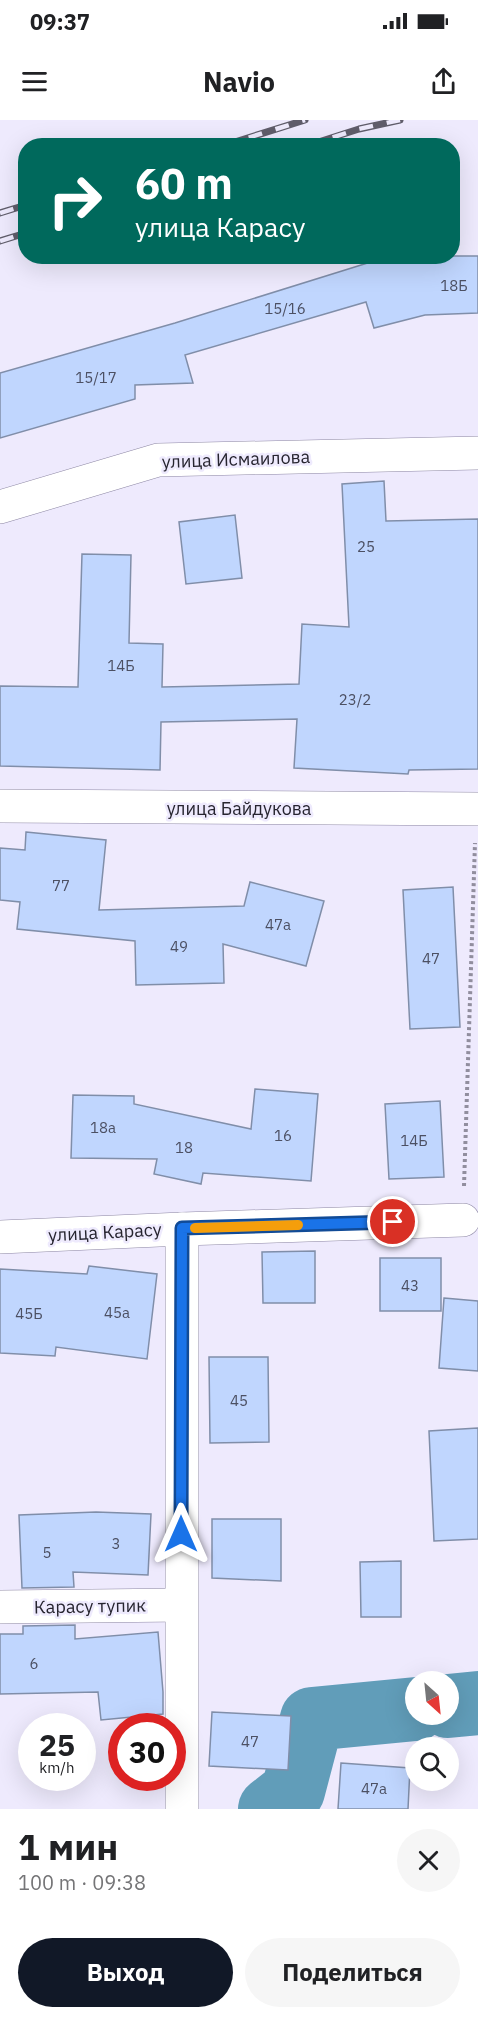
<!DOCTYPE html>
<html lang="ru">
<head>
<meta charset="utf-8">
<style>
  :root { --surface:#fff; --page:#f6f6f6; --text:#202124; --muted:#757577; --accent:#111827 }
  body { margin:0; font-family:"IBM Plex Sans",sans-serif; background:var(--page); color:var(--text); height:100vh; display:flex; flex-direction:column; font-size:22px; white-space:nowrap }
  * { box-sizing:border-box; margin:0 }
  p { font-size:20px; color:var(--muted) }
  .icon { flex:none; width:33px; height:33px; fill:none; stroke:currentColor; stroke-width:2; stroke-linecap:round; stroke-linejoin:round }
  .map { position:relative; height:1689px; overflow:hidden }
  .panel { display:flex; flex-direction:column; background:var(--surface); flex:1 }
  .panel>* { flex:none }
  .banner { position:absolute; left:18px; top:18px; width:442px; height:126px; border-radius:24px; box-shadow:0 6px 24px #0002; background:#00695c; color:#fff; overflow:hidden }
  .needle { width:39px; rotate:153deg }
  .fabs { position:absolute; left:405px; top:1551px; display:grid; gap:12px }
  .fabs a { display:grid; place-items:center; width:54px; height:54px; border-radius:50%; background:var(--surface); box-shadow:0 6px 24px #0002; font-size:30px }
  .speed { position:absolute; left:18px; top:1593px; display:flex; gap:12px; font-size:30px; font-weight:700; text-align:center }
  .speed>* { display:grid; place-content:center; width:78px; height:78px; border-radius:50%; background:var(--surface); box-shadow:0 6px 24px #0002; line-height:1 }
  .speed small { font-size:15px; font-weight:400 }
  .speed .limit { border:9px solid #d22; background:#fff; color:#111 }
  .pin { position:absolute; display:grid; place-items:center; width:51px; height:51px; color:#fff; margin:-26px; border:3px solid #fff; border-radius:50%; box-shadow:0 2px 6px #0007 }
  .me { position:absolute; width:66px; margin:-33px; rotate:0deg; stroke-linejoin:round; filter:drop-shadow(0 0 4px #0008) }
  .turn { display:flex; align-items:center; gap:21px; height:126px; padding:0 18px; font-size:27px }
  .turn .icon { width:78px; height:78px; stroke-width:2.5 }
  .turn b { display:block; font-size:42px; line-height:51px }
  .round { display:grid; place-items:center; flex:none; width:63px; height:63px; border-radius:32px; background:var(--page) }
  .summary { display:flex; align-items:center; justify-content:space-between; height:102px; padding:0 18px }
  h1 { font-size:36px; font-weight:700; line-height:45px }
  .cta { display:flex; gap:12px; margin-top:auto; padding:12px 18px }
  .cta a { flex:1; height:69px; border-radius:36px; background:var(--accent); color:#fff; font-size:24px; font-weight:700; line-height:69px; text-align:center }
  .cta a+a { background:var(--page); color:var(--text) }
  .status { display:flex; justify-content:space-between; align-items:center; height:42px; padding:0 30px; background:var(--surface); direction:ltr }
  .status svg { height:16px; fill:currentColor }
  header { display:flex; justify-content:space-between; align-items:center; height:78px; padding:0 18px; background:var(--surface); font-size:27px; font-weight:700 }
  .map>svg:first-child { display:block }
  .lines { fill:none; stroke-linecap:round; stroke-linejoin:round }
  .river { stroke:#619db9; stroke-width:64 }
  .building { fill:#c0d6fe; stroke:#808ea9; stroke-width:1.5 }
  .street-casing { stroke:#8d87a4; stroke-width:34 }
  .secondary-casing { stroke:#8d87a4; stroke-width:34 }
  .path { stroke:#918e9e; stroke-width:4; stroke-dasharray:3 3; stroke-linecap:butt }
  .street { stroke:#fff; stroke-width:33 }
  .secondary { stroke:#fff; stroke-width:33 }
  .rail-casing { stroke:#605d6b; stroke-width:7 }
  .rail { stroke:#eeeafd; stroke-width:4.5; stroke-dasharray:14; stroke-linecap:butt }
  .route-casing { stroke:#114b97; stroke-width:15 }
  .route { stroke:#1a73e8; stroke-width:10 }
  .slow { stroke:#f59e0b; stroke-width:10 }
  .labels { text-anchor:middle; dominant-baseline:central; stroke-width:5; stroke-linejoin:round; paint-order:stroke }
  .number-label { font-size:15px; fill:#4c5063 }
  .street-label { font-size:18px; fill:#26242f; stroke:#eeeafd }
</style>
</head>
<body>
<div class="status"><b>09:37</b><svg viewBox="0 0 49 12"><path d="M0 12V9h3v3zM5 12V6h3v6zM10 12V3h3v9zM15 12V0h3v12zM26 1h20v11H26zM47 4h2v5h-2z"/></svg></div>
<header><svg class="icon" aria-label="menu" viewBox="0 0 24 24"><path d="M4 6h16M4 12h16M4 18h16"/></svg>Navio<svg class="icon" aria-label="share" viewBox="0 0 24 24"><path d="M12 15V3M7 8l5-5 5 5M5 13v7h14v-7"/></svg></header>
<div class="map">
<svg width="478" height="1689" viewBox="0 0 478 1689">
  <rect width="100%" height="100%" fill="#eeeafd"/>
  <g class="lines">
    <g class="river">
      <path d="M448 1586 478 1583"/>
      <path d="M270 1689 293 1671 312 1599 416 1589"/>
    </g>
  </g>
  <g class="building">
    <path d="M390 136H478V193L425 195 374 208 366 182 185 235 193 263 135 265V279L0 318V253L175 203Z"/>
    <path d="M384 361 386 401 478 399V649L409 650 408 654 294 648 297 599 161 602 160 650 0 646V566L78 567 82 434 131 435 129 523 163 524 162 567 299 564 302 504 349 507 342 364Z"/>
    <path d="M235 395 242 458 186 464 179 402Z"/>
    <path d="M26 712 106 720 99 790 244 786 250 762 324 781 306 846 223 824 224 863 136 865 135 821 17 809 20 782 0 780V728L25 730Z"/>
    <path d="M453 767 460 907 410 909 403 770Z"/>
    <path d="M255 969 318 974 311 1061 203 1053 201 1064 154 1054 157 1039 71 1038 73 975 134 976V984L251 1009Z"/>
    <path d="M440 981 444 1057 389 1059 385 984Z"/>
    <path d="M315 1131V1183H263L262 1132Z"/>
    <rect x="380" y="1138" width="61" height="53"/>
    <path d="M89 1146 157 1154 147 1239 56 1227 55 1236 0 1233V1149L87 1154Z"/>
    <path d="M444 1178 478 1181V1251L439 1248Z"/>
    <path d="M209 1237H268L269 1322 210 1323Z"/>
    <path d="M478 1308V1419L434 1421 429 1311Z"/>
    <path d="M96 1392 151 1394 148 1455 73 1452 74 1467 22 1468 19 1395Z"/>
    <path d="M212 1399H281V1461L212 1458Z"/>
    <path d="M401 1441V1497H361L360 1442Z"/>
    <path d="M75 1505V1519L158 1512 163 1572V1594L101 1600 98 1572 0 1574V1514H23V1506Z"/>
    <path d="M212 1592 291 1596 288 1650 209 1646Z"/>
    <path d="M341 1643 410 1648 408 1689H338Z"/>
  </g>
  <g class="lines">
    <g class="street-casing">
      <g id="street">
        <path d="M0 686 478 689"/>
        <path d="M0 1117 182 1109 463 1100"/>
        <path d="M0 1487 181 1485"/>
        <path d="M182 1689V1109"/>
      </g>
    </g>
    <g class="secondary-casing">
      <path id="secondary" d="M0 387 158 340 478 333"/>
    </g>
    <path class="path" d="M464 1066 475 723"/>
    <use href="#street" class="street"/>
    <use href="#secondary" class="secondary"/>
    <g class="rail-casing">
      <g id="rail">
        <path d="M222 26 305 0"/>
        <path d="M306 26 359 9 400 0"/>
        <path d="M0 93 26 85"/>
        <path d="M0 121 26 113"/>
      </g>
    </g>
    <use href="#rail" class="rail"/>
  </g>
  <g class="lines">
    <g class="route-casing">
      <path id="route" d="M181 1414 182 1108 393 1102"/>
    </g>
    <use href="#route" class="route"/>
    <path class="slow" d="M195 1108 298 1105"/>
  </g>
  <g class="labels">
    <g class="number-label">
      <text x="454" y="165">18Б</text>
      <text x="285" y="188">15/16</text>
      <text x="96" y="257">15/17</text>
      <text x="366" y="426">25</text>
      <text x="121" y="545">14Б</text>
      <text x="355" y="579">23/2</text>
      <text x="61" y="765">77</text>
      <text x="278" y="804">47а</text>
      <text x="179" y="826">49</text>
      <text x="431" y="838">47</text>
      <text x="103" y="1007">18а</text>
      <text x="283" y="1015">16</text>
      <text x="414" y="1020">14Б</text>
      <text x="184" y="1027">18</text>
      <text x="410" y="1165">43</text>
      <text x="117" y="1192">45а</text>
      <text x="29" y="1193">45Б</text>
      <text x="239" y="1280">45</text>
      <text x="116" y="1423">3</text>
      <text x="47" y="1432">5</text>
      <text x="34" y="1543">6</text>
      <text x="250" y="1621">47</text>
      <text x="374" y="1668">47а</text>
    </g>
    <g class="street-label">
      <text transform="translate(236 339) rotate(-2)">улица Исмаилова</text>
      <text x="239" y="688">улица Байдукова</text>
      <text transform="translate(105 1112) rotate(-3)">улица Карасу</text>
      <text transform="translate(90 1486) rotate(-1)">Карасу тупик</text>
    </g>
  </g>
</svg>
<div class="fabs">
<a><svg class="needle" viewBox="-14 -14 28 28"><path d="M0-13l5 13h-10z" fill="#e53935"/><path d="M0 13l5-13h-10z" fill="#757577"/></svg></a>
<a><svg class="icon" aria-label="search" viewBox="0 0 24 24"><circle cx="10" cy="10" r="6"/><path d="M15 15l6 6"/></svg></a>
</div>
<div class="speed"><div>25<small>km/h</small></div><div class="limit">30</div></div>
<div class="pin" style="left:393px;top:1102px;background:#d93025"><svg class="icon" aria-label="arrive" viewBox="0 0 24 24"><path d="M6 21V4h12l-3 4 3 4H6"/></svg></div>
<svg class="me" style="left:181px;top:1414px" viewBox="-20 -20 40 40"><path d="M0-17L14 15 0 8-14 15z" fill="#1a73e8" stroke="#fff" stroke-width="4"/></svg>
<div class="banner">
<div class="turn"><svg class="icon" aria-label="right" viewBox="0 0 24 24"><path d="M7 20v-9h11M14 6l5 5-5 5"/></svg><div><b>60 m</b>улица Карасу</div></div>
</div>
</div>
<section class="panel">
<div class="summary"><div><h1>1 мин</h1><p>100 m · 09:38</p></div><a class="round"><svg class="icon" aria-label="close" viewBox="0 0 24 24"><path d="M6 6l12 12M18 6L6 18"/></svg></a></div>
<div class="cta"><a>Выход</a><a>Поделиться</a></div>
</section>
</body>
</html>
